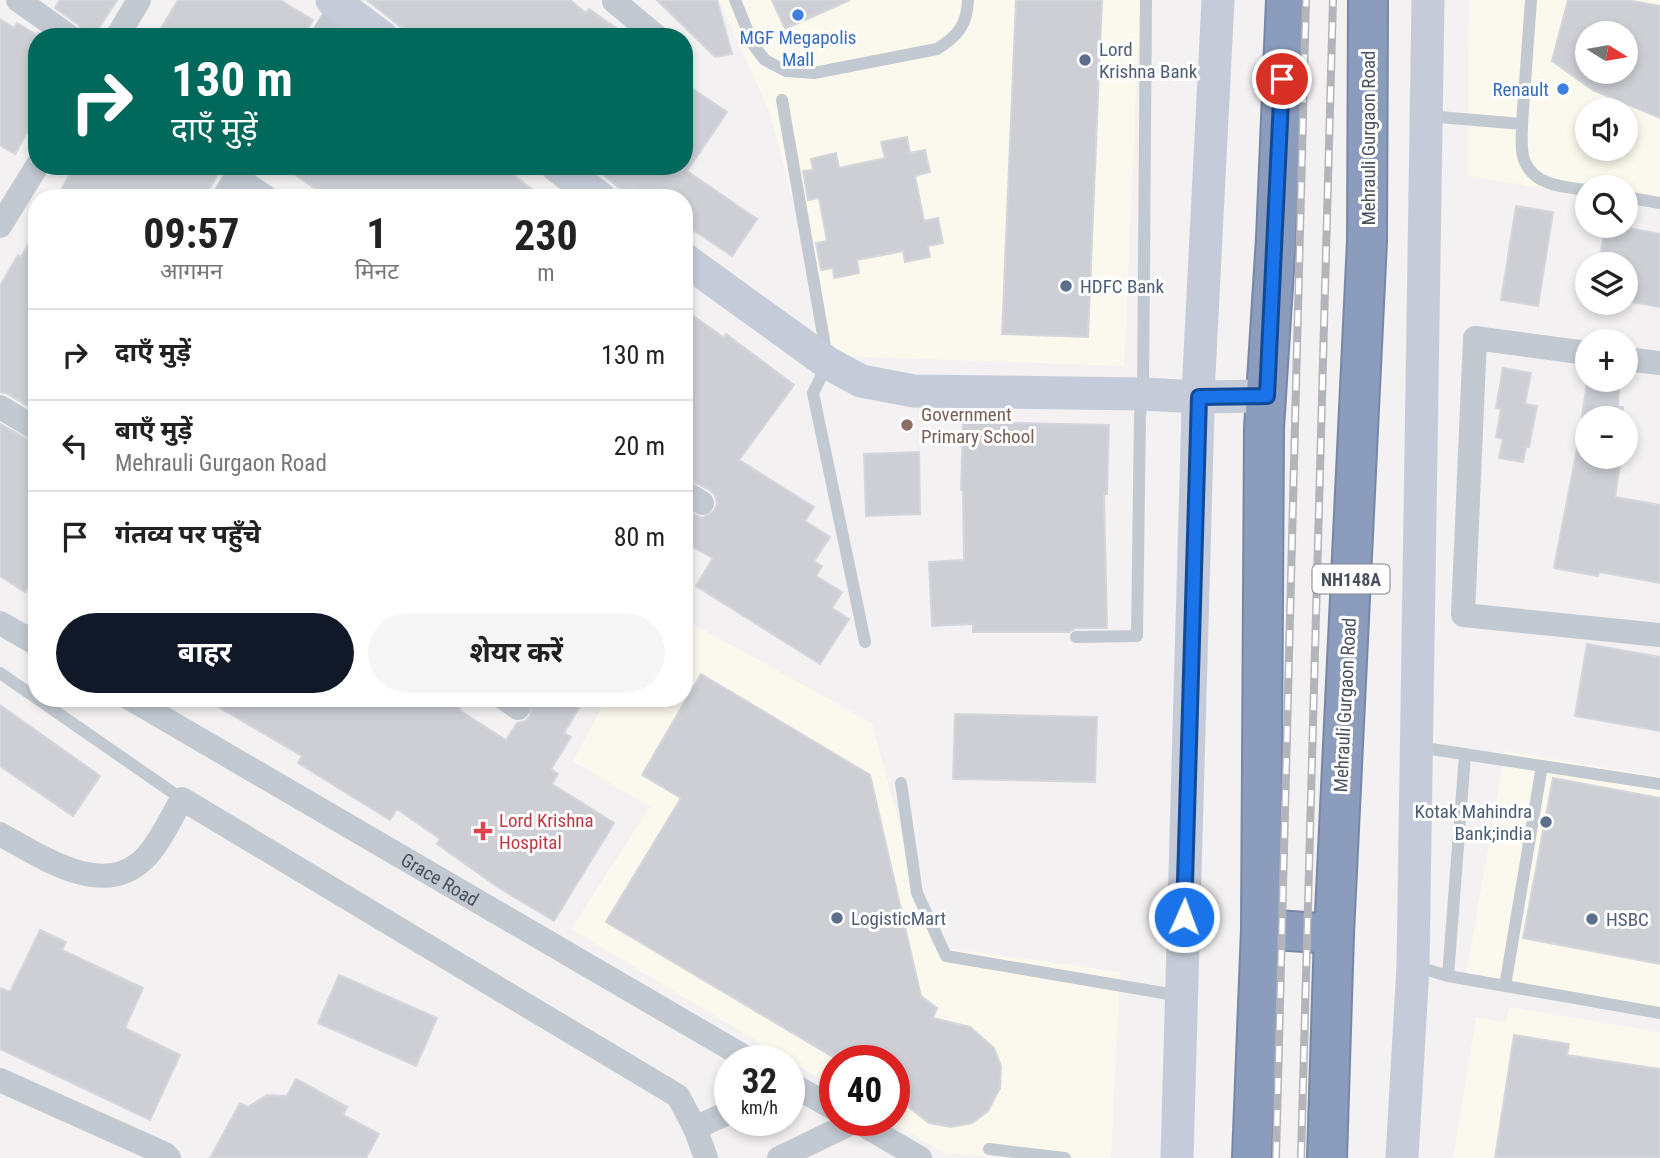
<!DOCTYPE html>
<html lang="hi">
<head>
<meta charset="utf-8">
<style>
  :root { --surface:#fff; --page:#f6f6f6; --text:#222; --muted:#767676; --line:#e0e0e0; --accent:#111827 }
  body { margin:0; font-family:"Roboto Condensed","Noto Sans Devanagari",sans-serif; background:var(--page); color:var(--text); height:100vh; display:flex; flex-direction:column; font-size:26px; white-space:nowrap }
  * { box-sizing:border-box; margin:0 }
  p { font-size:23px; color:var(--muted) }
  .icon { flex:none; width:38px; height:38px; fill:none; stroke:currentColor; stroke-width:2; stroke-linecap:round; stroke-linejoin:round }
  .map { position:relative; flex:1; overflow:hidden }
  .side { position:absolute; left:28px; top:189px; width:665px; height:518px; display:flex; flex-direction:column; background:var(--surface); border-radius:28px; box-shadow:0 4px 10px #0003 }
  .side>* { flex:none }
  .guide { position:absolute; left:28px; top:28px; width:665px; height:147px; border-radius:28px; box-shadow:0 4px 10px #0003; background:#00695c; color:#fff; overflow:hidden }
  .needle { width:46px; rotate:101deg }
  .tools { position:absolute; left:1575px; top:21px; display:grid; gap:14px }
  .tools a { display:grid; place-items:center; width:63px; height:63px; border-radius:50%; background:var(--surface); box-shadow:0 4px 10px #0003; font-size:35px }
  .speed { position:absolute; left:714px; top:1045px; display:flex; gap:14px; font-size:35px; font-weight:700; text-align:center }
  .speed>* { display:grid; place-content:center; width:91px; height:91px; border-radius:50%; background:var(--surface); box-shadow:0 4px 10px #0003; line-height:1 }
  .speed small { font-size:18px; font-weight:400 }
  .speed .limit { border:10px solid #d22; background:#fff; color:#111 }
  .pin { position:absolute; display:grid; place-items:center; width:60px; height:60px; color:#fff; margin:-30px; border:4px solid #fff; border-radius:50%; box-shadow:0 2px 7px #0007 }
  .me { position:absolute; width:77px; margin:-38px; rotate:2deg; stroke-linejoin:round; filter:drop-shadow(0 0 5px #0008) }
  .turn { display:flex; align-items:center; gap:24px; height:147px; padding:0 28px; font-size:32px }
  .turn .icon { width:91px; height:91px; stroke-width:2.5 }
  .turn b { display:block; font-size:49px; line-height:60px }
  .eta { display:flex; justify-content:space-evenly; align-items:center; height:119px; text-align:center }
  .eta b { font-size:42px; font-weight:700; line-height:49px }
  .button { display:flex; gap:14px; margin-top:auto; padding:14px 28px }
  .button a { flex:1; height:80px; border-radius:42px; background:var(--accent); color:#fff; font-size:28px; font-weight:700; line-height:80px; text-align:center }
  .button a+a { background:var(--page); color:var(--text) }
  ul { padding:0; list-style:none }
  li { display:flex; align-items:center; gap:21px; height:91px; padding:0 28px; border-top:2px solid var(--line) }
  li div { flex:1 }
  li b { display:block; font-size:26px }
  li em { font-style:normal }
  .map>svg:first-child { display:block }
  .commercial { fill:#fbf9ed; fill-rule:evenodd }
  .building { fill:#cecfd5; stroke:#d5d6dc; stroke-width:2; fill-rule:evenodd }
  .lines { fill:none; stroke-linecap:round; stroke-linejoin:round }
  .highway-casing { stroke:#7787a8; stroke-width:42 }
  .lane { stroke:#c3c9d1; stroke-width:12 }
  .street { stroke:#c3c9d1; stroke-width:24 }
  .secondary { stroke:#c5cbd8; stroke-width:33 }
  .highway { stroke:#8c9cbc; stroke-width:38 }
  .rail-casing { stroke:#b3b5bb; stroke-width:8 }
  .rail { stroke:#fff; stroke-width:5; stroke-dasharray:16; stroke-linecap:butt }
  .route-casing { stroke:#114b97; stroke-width:18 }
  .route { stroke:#1a73e8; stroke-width:12 }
  .shop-dot { fill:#3f7fe0; stroke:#fff; stroke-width:2.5 }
  .service-dot { fill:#5c6f8a; stroke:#fff; stroke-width:2.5 }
  .education-dot { fill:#8d6e63; stroke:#fff; stroke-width:2.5 }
  .health-dot { fill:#e0444e; stroke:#fff; stroke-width:2.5 }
  .labels { text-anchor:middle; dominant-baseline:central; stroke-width:6; stroke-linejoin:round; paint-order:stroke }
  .shield { fill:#fff; stroke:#80858e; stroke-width:2 }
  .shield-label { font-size:18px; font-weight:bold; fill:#4a515d }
  .shop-label { font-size:19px; fill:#366cbe; stroke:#fff }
  .service-label { font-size:19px; fill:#4e5e75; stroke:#fff; text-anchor:start }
  .street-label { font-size:19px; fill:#4a515d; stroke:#fff }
  .education-label { font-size:19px; fill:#785e54; stroke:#fff; text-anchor:start }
  .health-label { font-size:19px; fill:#be3a42; stroke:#fff; text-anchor:start }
</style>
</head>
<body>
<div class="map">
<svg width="1660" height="1158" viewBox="0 0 1660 1158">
  <rect width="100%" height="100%" fill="#f3f1f1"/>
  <g class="commercial">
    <path d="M719 0H1140L1124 366 833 356 770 113Z"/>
    <path d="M1469 0H1660V206L1626 201V187H1587V195L1468 176ZM1587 33H1626V72H1587ZM1587 110H1626V149H1587Z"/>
    <path d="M684 619 872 723 932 946 1120 972 1111 1158H1008L944 1153 888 1120H894V1060H835V1088L571 929 650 807 573 761 607 698H684Z"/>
    <path d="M1505 751 1660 777V1016L1465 982Z"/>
    <path d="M1509 1007 1660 1032V1158H1453L1476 1017 1506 1022Z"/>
  </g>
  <g class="building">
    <path d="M60 0H117L93 37H85L79 25 55 8Z"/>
    <path d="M178 0H280L313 20 303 37H156Z"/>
    <path d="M367 0H570L586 13 589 9 629 37H427L416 28 411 35Z"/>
    <path d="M657 0H717L732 54 715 57Z"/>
    <path d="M772 0H850L785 29Z"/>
    <path d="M1016 0H1102L1088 337 1002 334Z"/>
    <path d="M1568 0H1627L1660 6V118L1593 90 1552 61ZM1587 33H1626V72H1587Z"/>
    <path d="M0 19 14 28 17 23 37 35 38 33 44 37H37V115L15 154 0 145Z"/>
    <path d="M684 83 727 112 687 171 757 219 732 256 684 224V198H646L632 188 626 194 593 166H679L684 169Z"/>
    <path d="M907 137 910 153 925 150 930 172 915 176 924 221 938 218 943 243 928 246 930 257 905 262 903 251 857 260 859 273 834 278 833 268 821 270 816 243 827 241 819 198 808 200 803 171 813 170 811 159 836 153 839 168 885 158 881 142Z"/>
    <path d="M75 166H222L205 198H56Z"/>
    <path d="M282 166H501L544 198H329Z"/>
    <path d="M1516 206 1553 212 1538 306 1501 300Z"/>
    <path d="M1606 226H1618L1660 234V307L1626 301V264H1598Z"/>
    <path d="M37 230V412L8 394 0 392V286L18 255 21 257Z"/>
    <path d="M684 309 723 337 726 334 794 385 739 460 814 507 805 521 830 537 814 561 822 566 816 576 842 592 832 608 849 619 820 664 696 586 713 558 684 542V510L702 518 714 511 717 503 715 495 710 490 684 477Z"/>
    <path d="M1503 368 1531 373 1525 404 1537 406 1529 447H1526L1523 462 1499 458 1503 439 1496 437 1501 409 1496 408Z"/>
    <path d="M1587 384 1619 389 1618 407H1623L1622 418H1587V457H1621L1615 497 1660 505V583L1599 572 1598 576 1554 568 1576 454Z"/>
    <path d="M963 422 1109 425 1107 494H1104L1107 628H1076L1069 632H973V624L932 626 929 562 964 560 963 491 961 490Z"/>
    <path d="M0 424 37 444V592L28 587 25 592 0 576Z"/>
    <path d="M919 452 920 514 866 516 864 454Z"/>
    <path d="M1587 644 1660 657V731L1575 716Z"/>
    <path d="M701 674 870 775 921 996 937 1008 933 1018 970 1027 994 1048 1001 1066 1000 1088 988 1111 972 1123 951 1127 929 1123 910 1108 894 1077V1060H838L606 922 681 798 642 775Z"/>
    <path d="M203 698H318L331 706 335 698H446L460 708 459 710 506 740 517 723 525 721 530 716 532 698H585L564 733 571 737 551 769 558 774 552 784 614 823 554 921 499 888 437 844 440 839 397 809 390 820 298 763 302 756Z"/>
    <path d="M0 705 100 776 73 816 0 766Z"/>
    <path d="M955 714 1097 717 1095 782 953 779Z"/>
    <path d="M1553 778 1660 798V964L1523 938Z"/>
    <path d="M40 930 66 942 62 950 143 988 125 1028 180 1055 150 1120 0 1049V988L10 992Z"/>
    <path d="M339 975 437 1018 416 1066 318 1023Z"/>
    <path d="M1514 1035 1569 1044 1567 1055 1660 1069V1158H1495Z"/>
    <path d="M296 1079 347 1107 343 1115 379 1134 366 1158H210L240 1103 248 1107 267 1095 287 1096Z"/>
  </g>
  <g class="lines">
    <g class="highway-casing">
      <g id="highway">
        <path d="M1261 929 1334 934"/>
        <path d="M1252 1158 1261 929 1264 428 1276 238 1286 0"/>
        <path d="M1327 1158 1334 934 1367 241 1368 0"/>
      </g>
    </g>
    <g class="lane">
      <path d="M735 0 754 46 765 60 786 71 814 73 937 49C958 36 967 25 968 0"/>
      <path d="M782 100 828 363 813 393 865 642"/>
      <path d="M1427 116 1522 124C1522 135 1520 152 1525 162 1535 186 1565 187 1587 190"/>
      <path d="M1522 124 1531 0"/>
      <path d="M1626 197 1660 203"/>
      <path d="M1076 637 1137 636 1140 415 1143 394 1146 0"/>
      <path d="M0 673 182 799"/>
      <path d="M1418 747 1660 784"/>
      <path d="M1465 755 1448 976 1660 1013"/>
      <path d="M901 783 917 893 946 956 1181 996"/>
      <path d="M1415 966 1448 976"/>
      <path d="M1505 986 1542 766"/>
      <path d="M989 1149 1065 1158"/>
    </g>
    <g class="street">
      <path d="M18 0 70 37"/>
      <path d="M614 1 657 37"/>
      <path d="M117 37 139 0"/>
      <path d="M322 37 341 6"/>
      <path d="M242 166 236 177 267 198"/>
      <path d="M223 198 236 177"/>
      <path d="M0 226 37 166"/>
      <path d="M1587 353 1475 338 1463 615 1660 635"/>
      <path d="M1626 359 1660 363"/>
      <path d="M0 407 37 429"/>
      <path d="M684 492 702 503"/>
      <path d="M0 623 37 644"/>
      <path id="s1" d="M129 698 750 1060"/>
      <path d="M504 698 518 708"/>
      <path d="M0 834C41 856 102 900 144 859 159 845 172 816 182 799L678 1096 695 1128 706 1158"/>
      <path d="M0 1080 165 1154 169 1158"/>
      <path d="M789 1083 835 1109"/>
      <path d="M855 1120 920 1158"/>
      <path d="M695 1128 730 1112"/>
      <path d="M779 1158 856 1121"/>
    </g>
    <g class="secondary">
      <path d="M332 0 382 37"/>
      <path d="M557 166 600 198"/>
      <path d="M684 259 828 363 861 381 914 391 1143 394 1199 397 1267 396"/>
      <path d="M1177 1158 1199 374 1218 0"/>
      <path d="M1402 1158 1413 966 1428 0"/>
    </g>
    <use href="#highway" class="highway"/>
    <g class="rail-casing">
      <g id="rail">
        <path d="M1276 1158 1306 0"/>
        <path d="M1301 1158 1333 0"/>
      </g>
    </g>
    <use href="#rail" class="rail"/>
  </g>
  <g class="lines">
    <g class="route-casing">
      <path id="route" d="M1184 917 1199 397 1267 396 1282 79"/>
    </g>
    <use href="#route" class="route"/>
  </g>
  <g class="shop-dot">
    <circle cx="798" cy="15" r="7"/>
    <circle cx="1563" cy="89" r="7"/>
  </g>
  <g class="service-dot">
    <circle cx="1085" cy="60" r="7"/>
    <circle cx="1066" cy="286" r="7"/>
    <circle cx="1546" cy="822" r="7"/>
    <circle cx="837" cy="918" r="7"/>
    <circle cx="1592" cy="919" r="7"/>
  </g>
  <circle class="education-dot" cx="907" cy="425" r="7"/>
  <path class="health-dot" d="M479.5 820.5h7v7h7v7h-7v7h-7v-7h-7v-7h7z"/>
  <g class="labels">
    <rect class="shield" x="1312.5" y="564.5" width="77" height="29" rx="5"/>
    <g class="shield-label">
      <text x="1351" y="579">NH148A</text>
    </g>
    <g class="shop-label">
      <text x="798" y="37">MGF Megapolis<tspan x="798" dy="22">Mall</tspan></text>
      <text x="1549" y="89" text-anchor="end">Renault</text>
    </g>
    <g class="service-label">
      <text x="1099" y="49">Lord<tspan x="1099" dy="22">Krishna Bank</tspan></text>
      <text x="1080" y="286">HDFC Bank</text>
      <text x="1532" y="811" text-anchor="end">Kotak Mahindra<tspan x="1532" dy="22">Bank;india</tspan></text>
      <text x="851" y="918">LogisticMart</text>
      <text x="1606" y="919">HSBC</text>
    </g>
    <g class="street-label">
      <text transform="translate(1368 138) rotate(-90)">Mehrauli Gurgaon Road</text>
      <text transform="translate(1345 705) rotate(-87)">Mehrauli Gurgaon Road</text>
      <text stroke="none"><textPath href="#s1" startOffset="360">Grace Road</textPath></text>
    </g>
    <g class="education-label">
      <text x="921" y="414">Government<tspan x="921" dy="22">Primary School</tspan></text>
    </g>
    <g class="health-label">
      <text x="499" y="820">Lord Krishna<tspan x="499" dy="22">Hospital</tspan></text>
    </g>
  </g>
</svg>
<div class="tools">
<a><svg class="needle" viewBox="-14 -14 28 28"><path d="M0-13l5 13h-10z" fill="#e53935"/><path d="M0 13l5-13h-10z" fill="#767676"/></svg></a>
<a><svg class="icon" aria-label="sound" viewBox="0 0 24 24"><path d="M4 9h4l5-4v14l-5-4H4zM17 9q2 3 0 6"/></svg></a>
<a><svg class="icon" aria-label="search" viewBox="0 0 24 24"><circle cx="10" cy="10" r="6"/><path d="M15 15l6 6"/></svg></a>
<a><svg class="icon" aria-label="layers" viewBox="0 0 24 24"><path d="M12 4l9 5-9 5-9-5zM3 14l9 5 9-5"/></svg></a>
<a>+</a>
<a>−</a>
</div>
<div class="speed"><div>32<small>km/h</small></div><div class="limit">40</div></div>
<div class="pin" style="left:1282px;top:79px;background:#d93025"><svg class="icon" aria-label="arrive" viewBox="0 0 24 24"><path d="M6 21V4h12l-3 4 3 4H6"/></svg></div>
<svg class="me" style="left:1184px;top:917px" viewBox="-20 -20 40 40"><circle r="17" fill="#1a73e8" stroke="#fff" stroke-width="3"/><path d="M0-11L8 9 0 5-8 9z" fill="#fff"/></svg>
<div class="guide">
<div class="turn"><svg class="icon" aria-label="right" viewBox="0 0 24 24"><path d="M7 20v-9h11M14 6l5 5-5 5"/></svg><div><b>130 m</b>दाएँ मुड़ें</div></div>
</div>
<section class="side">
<div class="eta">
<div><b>09:57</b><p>आगमन</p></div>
<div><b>1</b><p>मिनट</p></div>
<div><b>230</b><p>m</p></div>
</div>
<ul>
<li><svg class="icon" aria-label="right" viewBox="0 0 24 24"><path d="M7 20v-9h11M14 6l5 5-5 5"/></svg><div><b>दाएँ मुड़ें</b></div><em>130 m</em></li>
<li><svg class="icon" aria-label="left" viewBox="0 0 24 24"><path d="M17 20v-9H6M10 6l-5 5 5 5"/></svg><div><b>बाएँ मुड़ें</b><p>Mehrauli Gurgaon Road</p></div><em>20 m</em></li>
<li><svg class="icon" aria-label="arrive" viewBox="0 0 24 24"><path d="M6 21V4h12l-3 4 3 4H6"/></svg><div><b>गंतव्य पर पहुँचे</b></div><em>80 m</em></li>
</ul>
<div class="button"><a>बाहर</a><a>शेयर करें</a></div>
</section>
</div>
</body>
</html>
